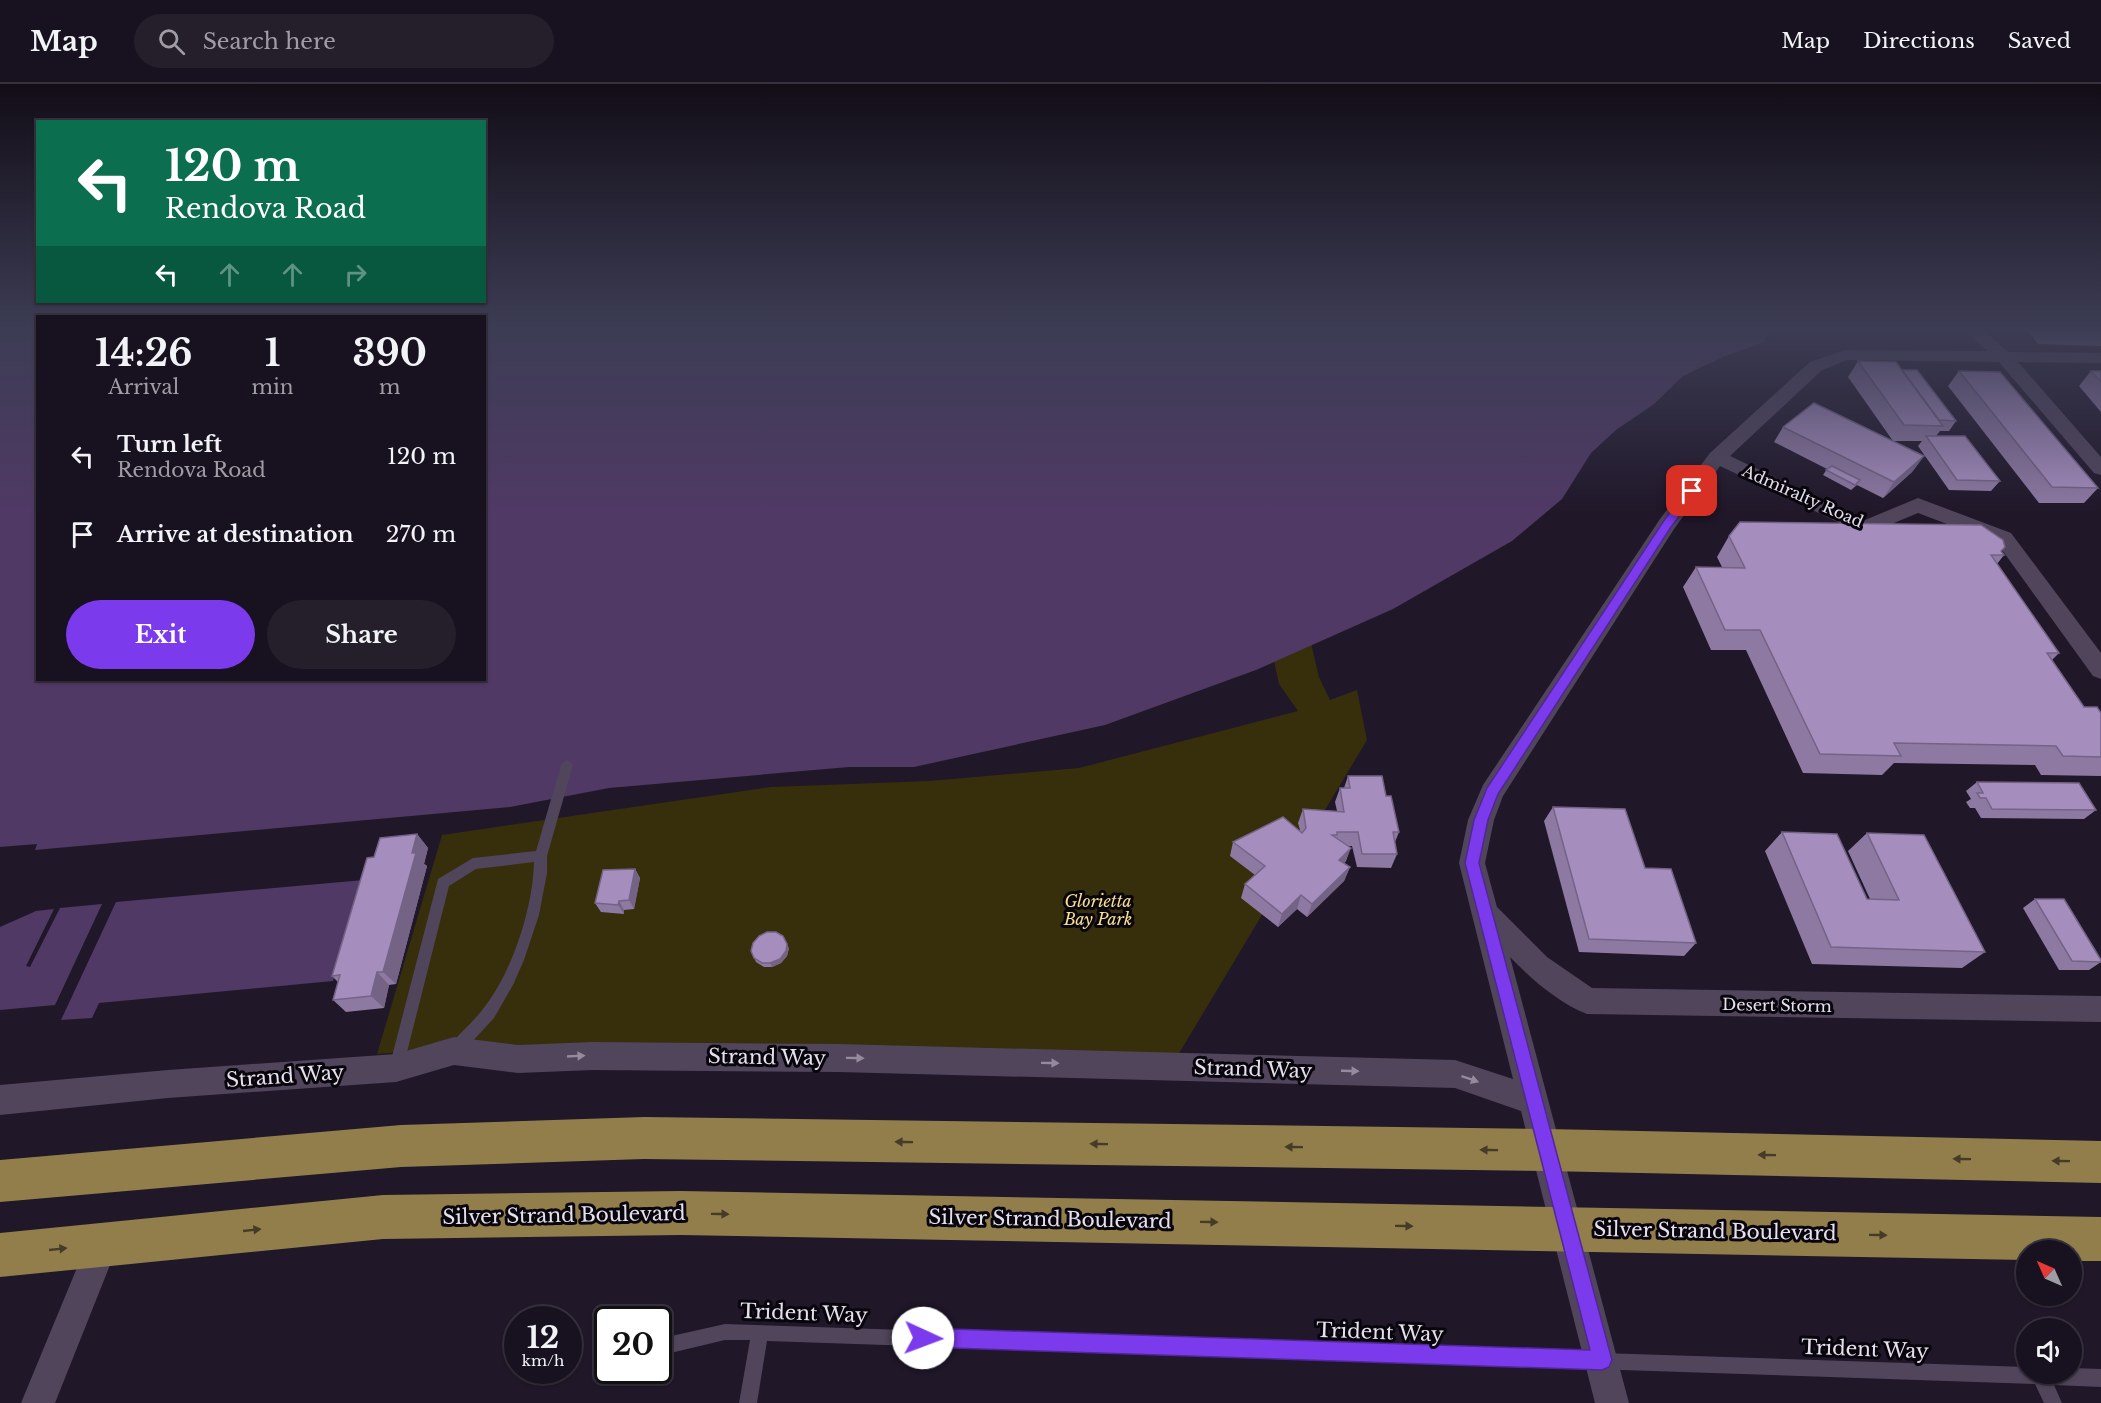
<!DOCTYPE html>
<html lang="en">
<head>
<meta charset="utf-8">
<style>
  :root { --surface:#18111f; --page:#251f2c; --text:#f1f3f6; --muted:#9f9da4; --line:#36313d; --accent:#7c3aed }
  body { margin:0; font-family:"Libre Baskerville",serif; background:var(--page); color:var(--text); height:100vh; display:flex; flex-direction:column; font-size:22px; white-space:nowrap }
  * { box-sizing:border-box; margin:0 }
  p { font-size:20px; color:var(--muted) }
  .icon { flex:none; width:33px; height:33px; fill:none; stroke:currentColor; stroke-width:2; stroke-linecap:round; stroke-linejoin:round }
  .map { position:relative; flex:1; overflow:hidden }
  .details { position:absolute; left:36px; top:231px; width:450px; height:366px; display:flex; flex-direction:column; background:var(--surface); border-radius:0px; box-shadow:0 2px 4px #0004,0 0 0 2px var(--line) }
  .details>* { flex:none }
  .hud { position:absolute; left:36px; top:36px; width:450px; height:183px; border-radius:0px; box-shadow:0 2px 4px #0004,0 0 0 2px var(--line); background:#0b6e4f; color:#fff; overflow:hidden }
  .needle { width:39px; rotate:315deg }
  .tools { position:absolute; left:2016px; top:1156px; display:grid; gap:12px }
  .tools a { display:grid; place-items:center; width:66px; height:66px; border-radius:50%; background:var(--surface); box-shadow:0 2px 4px #0004,0 0 0 2px var(--line); font-size:30px }
  .speed { position:absolute; left:504px; top:1222px; display:flex; gap:12px; font-size:30px; font-weight:700; text-align:center }
  .speed>* { display:grid; place-content:center; width:78px; height:78px; border-radius:50%; background:var(--surface); box-shadow:0 2px 4px #0004,0 0 0 2px var(--line); line-height:1 }
  .speed small { font-size:15px; font-weight:400 }
  .speed .limit { border:3px solid #111; border-radius:9px; background:#fff; color:#111 }
  .pin { position:absolute; display:grid; place-items:center; width:51px; height:51px; color:#fff; margin:-26px; border-radius:12px; box-shadow:0 3px 9px #0006 }
  .me { position:absolute; width:66px; margin:-33px; rotate:92deg; stroke-linejoin:round; filter:drop-shadow(0 0 4px #0008) }
  .turn { display:flex; align-items:center; gap:21px; height:126px; padding:0 30px; font-size:27px }
  .turn .icon { width:78px; height:78px; stroke-width:2.5 }
  .turn b { display:block; font-size:42px; line-height:51px }
  .lanes { display:flex; align-items:center; height:57px; padding:0 30px; background:#0003; justify-content:center; gap:30px; direction:ltr }
  .lanes .off { opacity:.35 }
  .eta { display:flex; justify-content:space-evenly; align-items:center; height:102px; text-align:center }
  .eta b { font-size:36px; font-weight:700; line-height:42px }
  .primary-button { display:flex; gap:12px; margin-top:auto; padding:12px 30px }
  .primary-button a { flex:1; height:69px; border-radius:36px; background:var(--accent); color:#fff; font-size:24px; font-weight:700; line-height:69px; text-align:center }
  .primary-button a+a { background:var(--page); color:var(--text) }
  ul { padding:0; list-style:none }
  li { display:flex; align-items:center; gap:18px; height:78px; padding:0 30px }
  li div { flex:1 }
  li b { display:block; font-size:22px }
  li em { font-style:normal }
  header { display:flex; align-items:center; gap:36px; box-sizing:border-box; height:84px; padding:0 30px; background:var(--surface); border-bottom:2px solid var(--line) }
  header strong { font-size:28px }
  nav { display:flex; gap:33px; margin-inline-start:auto; font-size:21px }
  .search { width:420px; height:54px; background:var(--page); display:flex; align-items:center; gap:15px; box-sizing:border-box; padding:0 21px; border-radius:33px; color:var(--muted); font-size:22px }
  .map>svg:first-child { display:block }
  .green { fill:#372e0c }
  .water { fill:#503965 }
  .lines { fill:none; stroke-linecap:round; stroke-linejoin:round }
  .service { fill:#50455b; fill-rule:evenodd }
  .minor { fill:#50455b; fill-rule:evenodd }
  .trunk { fill:#917e4b; fill-rule:evenodd }
  .wall { fill:#8e79a3 }
  .shaded-wall { fill:#746385 }
  .building { fill:#a58dbe; stroke:#746385; stroke-width:1.5 }
  .oneway { fill:#948b9d }
  .oneway2 { fill:#463b28 }
  .route { fill:#7c3aed; stroke:#51269a; stroke-width:1.5 }
  .labels { text-anchor:middle; dominant-baseline:central; stroke-width:6; stroke-linejoin:round; paint-order:stroke }
  .street-label { font-size:16px; fill:#e6e0ed; stroke:#08050c }
  .park-label { font-size:16px; font-style:italic; fill:#f9e18e; stroke:#08050c }
  .near-street-label { font-size:20px; fill:#e6e0ed; stroke:#08050c }
</style>
</head>
<body>
<header>
<strong>Map</strong>
<div class="search"><svg class="icon" aria-label="search" viewBox="0 0 24 24"><circle cx="10" cy="10" r="6"/><path d="M15 15l6 6"/></svg>Search here</div>
<nav><a>Map</a><a>Directions</a><a>Saved</a></nav>
</header>
<div class="map">
<svg width="2101" height="1319" viewBox="0 0 2101 1319">
  <rect width="100%" height="100%" fill="#201729"/>
  <path class="green" d="M1254 483H1293L1319 593 1330 616 1357 606 1367 656 1178 971 492 962 377 970 442 751 771 703 929 697 1079 684 1298 627 1279 600Z"/>
  <g class="water">
    <path d="M0 244H37L38 596H484L485 244H1776L1766 251 1765 258 1725 272 1683 292 1654 320 1616 346 1591 369 1562 415 1512 457 1393 525 1256 586 1105 641 914 683H849L609 704 510 723 35 766 37 760 0 763Z"/>
    <path d="M364 796 333 897 99 919 92 934 61 936 116 818Z"/>
    <path d="M102 820 55 921 0 926V843L36 827 54 825 26 882 30 883 60 824Z"/>
  </g>
  <g class="lines">
    <g class="service">
      <path d="M567 676 571 678 573 681 547 772V789L539 831 524 876 513 901 494 934 459 972 454 974 449 972 447 967 449 962C460 949 473 938 483 925 512 889 533 824 534 778L476 785 449 802 403 984 401 989 396 991 391 989 389 984 438 795 473 774 536 767 561 681 563 678Z"/>
      <path d="M725 1240 2026 1283V1290H2072V1284L2101 1285V1303L2054 1301 2062 1319H2044L2035 1300 767 1257 757 1319H739L750 1256H725L658 1272V1255Z"/>
      <path d="M608 1268V1286L599 1283 596 1277 599 1271Z"/>
    </g>
    <g class="minor">
      <path d="M1962 244H1981L2008 268 2101 269V279L2018 278 2101 373V391L2094 389 1999 278 1847 276 1822 286 1730 372 1865 436 1918 414 2011 449 2101 569V595L2093 592 1997 459 1918 429 1865 451 1720 382 1674 445 1503 712 1494 736 1485 779 1497 823 1547 873 1592 904 2101 912V938L1587 930C1559 919 1531 895 1510 873L1629 1319H1595L1521 1027 1455 1004 838 988 593 986 518 989 454 981 396 998 168 1014 0 1031V1001L168 986 396 970 454 953 518 961 593 958 838 960 1455 976 1513 995 1459 779 1468 736 1483 701 1660 435 1710 369 1810 278 1845 266 1987 267Z"/>
      <path d="M102 1145 113 1150 118 1161 55 1319H21L91 1150Z"/>
    </g>
    <g class="trunk">
      <path d="M644 1033 1547 1045 2101 1057V1099L1547 1087 644 1075 401 1083 0 1118V1076L401 1041Z"/>
      <path d="M681 1107 2101 1133V1177H2072V1167H2026V1176L681 1151 383 1155 0 1193V1149L383 1111Z"/>
    </g>
  </g>
  <g class="wall">
    <path d="M2025 244H2101V262L2038 260Z"/>
    <path d="M1858 277 1956 337 1949 347H1940L1936 352 2000 397 1991 407 1949 406 1918 362 1922 357H1893L1848 293Z"/>
    <path d="M1959 287 2098 404 2084 419H2039L1948 302Z"/>
    <path d="M2091 287H2101V328L2079 302Z"/>
    <path d="M1783 343 1924 372 1912 388 1883 414 1857 401 1851 406 1823 391 1827 385 1774 358Z"/>
    <path d="M1729 452 2001 467 2004 471 1997 480 2059 569 2052 576 2084 623 2101 629V692L2041 691 2035 681 1894 679 1882 691 1803 689 1746 566H1711L1683 503 1696 483H1722L1717 473Z"/>
    <path d="M1348 692 1386 712 1399 748 1395 758 1397 770 1391 784 1357 783 1352 762H1348L1346 777 1344 779 1350 783 1344 797 1307 833 1297 825 1278 843 1241 814 1245 800 1255 791 1230 772 1233 758 1300 746 1298 739 1303 725 1337 727 1335 718 1340 704H1344Z"/>
    <path d="M1977 698 2096 726 2084 735 1981 734 1975 724H1970L1966 718 1971 715 1966 707Z"/>
    <path d="M1553 723 1645 784 1696 859 1684 872 1579 868 1544 737Z"/>
    <path d="M1782 748 1867 815H1870L1848 767 1867 749 1985 868 1962 884 1812 880 1765 767Z"/>
    <path d="M417 750 428 764 424 780 427 782 396 900 389 901 384 924 346 928 333 916 338 898 332 892Z"/>
    <path d="M635 785 640 794 634 825 624 826V830L601 828 595 819Z"/>
    <path d="M2035 815 2101 876V878L2089 886H2059L2023 824Z"/>
    <path d="M789 864 787 872 781 879 772 883H764L756 878 751 867Z"/>
  </g>
  <g class="shaded-wall">
    <path d="M1924 372 1912 388 1883 414 1894 398Z"/>
    <path d="M417 750 428 764 424 780 427 782 396 900 383 888Z"/>
    <path d="M1351 764 1346 777 1334 789 1339 776Z"/>
    <path d="M1350 783 1344 797 1307 833 1312 820Z"/>
    <path d="M635 785 640 794 634 825 629 816Z"/>
    <path d="M1301 811 1297 825 1278 843 1282 830Z"/>
    <path d="M619 817 624 826V830L618 821Z"/>
    <path d="M787 860 789 864 787 872 781 879 772 883 770 879Z"/>
    <path d="M377 888 389 901 384 924 371 912Z"/>
  </g>
  <g class="building">
    <path d="M2049 244H2101V246L2049 245Z"/>
    <path d="M1858 277 1896 278 1943 342 1904 341Z"/>
    <path d="M1902 286H1917L1956 337 1939 336Z"/>
    <path d="M1959 287 2000 288 2098 404 2052 403Z"/>
    <path d="M2091 287H2101V298Z"/>
    <path d="M1814 319 1924 372 1894 398 1783 343Z"/>
    <path d="M1926 352H1965L2000 397 1957 396Z"/>
    <path d="M1832 382 1860 396 1855 401 1826 386Z"/>
    <path d="M1740 438 1981 441 2003 456 2005 463 2001 467 2004 471H1991L2059 569H2047L2084 623H2097L2101 629V673L2063 672 2056 662 1894 659 1901 672 1820 670 1760 546H1725L1696 483 1745 484 1729 452Z"/>
    <path d="M1348 692H1382L1386 712H1391L1399 748H1393L1397 770H1362L1358 748H1337V751H1332L1351 764 1339 776 1350 783 1312 820 1301 811 1282 830 1245 800 1265 782 1233 758 1283 733 1302 749 1306 744 1303 725 1344 728 1340 704H1350Z"/>
    <path d="M1977 698 2079 699 2096 726 1992 725 1986 714H1980L1977 709H1983Z"/>
    <path d="M1553 723 1625 725 1645 784 1671 785 1696 859 1589 855Z"/>
    <path d="M1782 748 1837 750 1867 815 1899 816 1867 749 1924 751 1985 868 1831 863Z"/>
    <path d="M417 750 412 769H416L383 888H377L371 912 333 916 340 891 332 892 367 774 374 773 380 754Z"/>
    <path d="M635 785 629 816 619 817 618 821 595 819 603 786Z"/>
    <path d="M2035 815H2064L2101 876V878L2072 877Z"/>
    <path d="M767 848H776L783 852 787 860 786 867 780 875 770 879H762L754 874 751 867 753 859 759 852Z"/>
  </g>
  <defs><path id="oneway-solid" d="M-6-.8H1V-3.2L6.5 0L1 3.2V.8H-6Z" transform="scale(1.5)"/></defs>
  <g class="oneway">
    <use href="#oneway-solid" transform="translate(576 972) rotate(-3)"/>
    <use href="#oneway-solid" transform="translate(855 974) rotate(1)"/>
    <use href="#oneway-solid" transform="translate(1050 979) rotate(1)"/>
    <use href="#oneway-solid" transform="translate(1350 987) rotate(2)"/>
    <use href="#oneway-solid" transform="translate(1470 995) rotate(19)"/>
  </g>
  <g class="oneway2">
    <use href="#oneway-solid" transform="translate(904 1058) rotate(-179)"/>
    <use href="#oneway-solid" transform="translate(1099 1060) rotate(-179)"/>
    <use href="#oneway-solid" transform="translate(1294 1063) rotate(-179)"/>
    <use href="#oneway-solid" transform="translate(1489 1066) rotate(-179)"/>
    <use href="#oneway-solid" transform="translate(1767 1071) rotate(-179)"/>
    <use href="#oneway-solid" transform="translate(1962 1075) rotate(-179)"/>
    <use href="#oneway-solid" transform="translate(2061 1077) rotate(-179)"/>
    <use href="#oneway-solid" transform="translate(720 1130) rotate(1)"/>
    <use href="#oneway-solid" transform="translate(1209 1138) rotate(1)"/>
    <use href="#oneway-solid" transform="translate(1404 1142) rotate(1)"/>
    <use href="#oneway-solid" transform="translate(252 1146) rotate(-6)"/>
    <use href="#oneway-solid" transform="translate(1878 1151) rotate(1)"/>
    <use href="#oneway-solid" transform="translate(58 1165) rotate(-6)"/>
  </g>
  <linearGradient id="sky" x2="0" y2="1"><stop stop-color="#120d17"/><stop offset="0.57" stop-color="#3c3c54"/><stop offset="1" stop-color="#3c3c54" stop-opacity="0"/></linearGradient>
  <rect width="2101" height="429" fill="url(#sky)"/>
  <path class="route" d="M1692 403 1698 407 1671 443 1498 710 1488 736 1479 779 1612 1276 1609 1283 1602 1286 923 1263 917 1261 914 1254 917 1247 923 1244 1590 1266 1465 779 1474 736 1487 704 1663 438 1688 404Z"/>
  <g class="labels">
    <g class="street-label">
      <text transform="translate(1803 412) rotate(24)">Admiralty Road</text>
      <text transform="translate(1777 921) rotate(1)">Desert Storm</text>
    </g>
    <g class="park-label">
      <text x="1098" y="817">Glorietta<tspan x="1098" dy="18">Bay Park</tspan></text>
    </g>
    <g class="near-street-label">
      <text transform="translate(767 973) rotate(1)">Strand Way</text>
      <text transform="translate(1253 985) rotate(2)">Strand Way</text>
      <text transform="translate(285 992) rotate(-4)">Strand Way</text>
      <text transform="translate(564 1131) rotate(-1)">Silver Strand Boulevard</text>
      <text transform="translate(1050 1135) rotate(1)">Silver Strand Boulevard</text>
      <text transform="translate(1715 1147) rotate(1)">Silver Strand Boulevard</text>
      <text transform="translate(804 1229) rotate(2)">Trident Way</text>
      <text transform="translate(1380 1248) rotate(2)">Trident Way</text>
      <text transform="translate(1865 1265) rotate(2)">Trident Way</text>
    </g>
  </g>
</svg>
<div class="tools">
<a><svg class="needle" viewBox="-14 -14 28 28"><path d="M0-13l5 13h-10z" fill="#e53935"/><path d="M0 13l5-13h-10z" fill="#9f9da4"/></svg></a>
<a><svg class="icon" aria-label="sound" viewBox="0 0 24 24"><path d="M4 9h4l5-4v14l-5-4H4zM17 9q2 3 0 6"/></svg></a>
</div>
<div class="speed"><div>12<small>km/h</small></div><div class="limit">20</div></div>
<div class="pin" style="left:1692px;top:407px;background:#d93025"><svg class="icon" aria-label="arrive" viewBox="0 0 24 24"><path d="M6 21V4h12l-3 4 3 4H6"/></svg></div>
<svg class="me" style="left:923px;top:1254px" viewBox="-20 -20 40 40"><circle r="19" fill="#fff"/><path d="M0-13L10 11 0 6-10 11z" fill="#7c3aed"/></svg>
<div class="hud">
<div class="turn"><svg class="icon" aria-label="left" viewBox="0 0 24 24"><path d="M17 20v-9H6M10 6l-5 5 5 5"/></svg><div><b>120 m</b>Rendova Road</div></div>
<div class="lanes"><svg class="icon" aria-label="left" viewBox="0 0 24 24"><path d="M17 20v-9H6M10 6l-5 5 5 5"/></svg><svg class="icon off" aria-label="ahead" viewBox="0 0 24 24"><path d="M12 20V5M6 11l6-6 6 6"/></svg><svg class="icon off" aria-label="ahead" viewBox="0 0 24 24"><path d="M12 20V5M6 11l6-6 6 6"/></svg><svg class="icon off" aria-label="right" viewBox="0 0 24 24"><path d="M7 20v-9h11M14 6l5 5-5 5"/></svg></div>
</div>
<section class="details">
<div class="eta">
<div><b>14:26</b><p>Arrival</p></div>
<div><b>1</b><p>min</p></div>
<div><b>390</b><p>m</p></div>
</div>
<ul>
<li><svg class="icon" aria-label="left" viewBox="0 0 24 24"><path d="M17 20v-9H6M10 6l-5 5 5 5"/></svg><div><b>Turn left</b><p>Rendova Road</p></div><em>120 m</em></li>
<li><svg class="icon" aria-label="arrive" viewBox="0 0 24 24"><path d="M6 21V4h12l-3 4 3 4H6"/></svg><div><b>Arrive at destination</b></div><em>270 m</em></li>
</ul>
<div class="primary-button"><a>Exit</a><a>Share</a></div>
</section>
</div>
</body>
</html>
